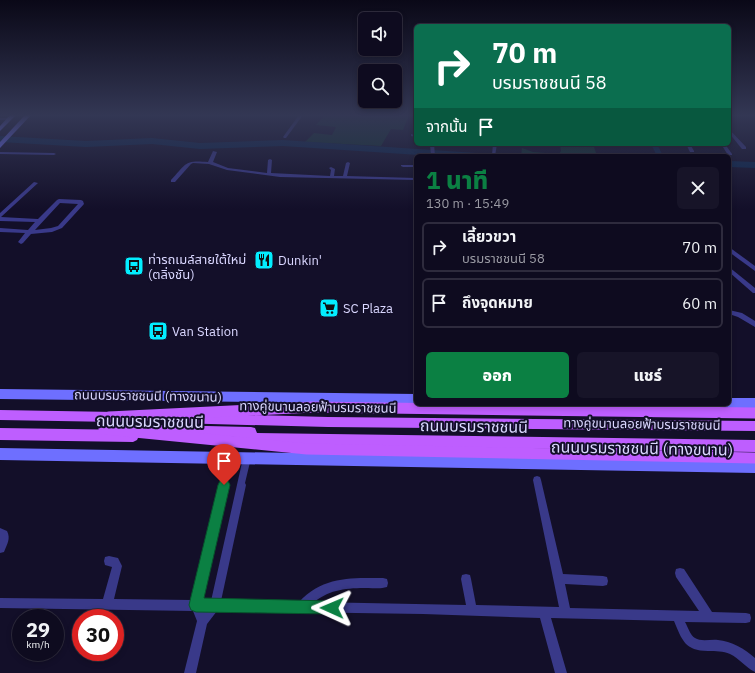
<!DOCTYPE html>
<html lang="th">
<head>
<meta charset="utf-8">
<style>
  :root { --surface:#0e0b1f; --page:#171428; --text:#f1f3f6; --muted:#9b9ba4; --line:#2e2b3d; --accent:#0b8043 }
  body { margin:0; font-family:"IBM Plex Sans","Noto Sans Thai",sans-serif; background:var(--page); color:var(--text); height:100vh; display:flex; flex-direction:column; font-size:15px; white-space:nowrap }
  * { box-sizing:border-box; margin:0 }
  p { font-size:13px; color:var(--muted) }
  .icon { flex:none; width:22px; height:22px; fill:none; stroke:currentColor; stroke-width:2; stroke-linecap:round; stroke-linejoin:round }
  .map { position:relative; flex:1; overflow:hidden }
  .side { position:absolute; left:414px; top:154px; width:317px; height:252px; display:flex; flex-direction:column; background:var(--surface); border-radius:6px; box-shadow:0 2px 6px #0003,0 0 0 1px var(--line) }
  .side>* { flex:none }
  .hud { position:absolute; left:414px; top:24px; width:317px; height:122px; border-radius:6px; box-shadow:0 2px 6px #0003,0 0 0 1px var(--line); background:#0b6e4f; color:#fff; overflow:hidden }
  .buttons { position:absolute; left:358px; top:12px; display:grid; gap:8px }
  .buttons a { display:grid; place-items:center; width:44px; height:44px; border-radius:6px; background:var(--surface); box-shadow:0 2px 6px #0003,0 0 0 1px var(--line); font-size:20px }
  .speed { position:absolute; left:12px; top:609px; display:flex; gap:8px; font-size:20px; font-weight:700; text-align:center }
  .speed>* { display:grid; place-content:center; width:52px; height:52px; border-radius:50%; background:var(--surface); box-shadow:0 2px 6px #0003,0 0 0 1px var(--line); line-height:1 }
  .speed small { font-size:10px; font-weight:400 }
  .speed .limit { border:6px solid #d22; background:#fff; color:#111 }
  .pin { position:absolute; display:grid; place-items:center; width:34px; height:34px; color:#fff; margin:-41px -17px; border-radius:50% 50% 50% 0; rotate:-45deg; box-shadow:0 0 4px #0007 }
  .pin .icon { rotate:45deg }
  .me { position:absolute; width:44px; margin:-22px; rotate:271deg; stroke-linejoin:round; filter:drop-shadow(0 0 3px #0008) }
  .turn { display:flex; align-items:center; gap:14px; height:84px; padding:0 12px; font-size:18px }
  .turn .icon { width:52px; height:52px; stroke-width:2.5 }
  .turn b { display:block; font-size:28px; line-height:34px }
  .then { display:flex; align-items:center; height:38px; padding:0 12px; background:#0003; gap:8px; font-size:15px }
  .round { display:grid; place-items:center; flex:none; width:42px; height:42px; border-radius:6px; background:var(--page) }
  .headline { display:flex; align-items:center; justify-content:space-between; height:68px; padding:0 12px }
  h1 { font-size:24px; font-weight:800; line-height:30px; color:var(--accent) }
  .cta { display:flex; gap:8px; margin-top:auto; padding:8px 12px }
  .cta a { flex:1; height:46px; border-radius:6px; background:var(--accent); color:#fff; font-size:16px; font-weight:800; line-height:46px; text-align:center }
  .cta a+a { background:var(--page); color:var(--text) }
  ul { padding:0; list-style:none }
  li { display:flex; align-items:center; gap:12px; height:50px; margin:0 8px 6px; padding:0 4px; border:2px solid var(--line); border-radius:6px }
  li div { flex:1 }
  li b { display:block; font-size:15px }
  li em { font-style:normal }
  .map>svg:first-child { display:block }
  .green { fill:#123331 }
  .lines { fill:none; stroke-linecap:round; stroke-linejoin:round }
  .canal { fill:#0b254c; fill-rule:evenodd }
  .river { fill:#0b254c; fill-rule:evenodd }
  .minor { fill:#393989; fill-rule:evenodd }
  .secondary { fill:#6e6fff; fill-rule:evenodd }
  .primary { fill:#be5eff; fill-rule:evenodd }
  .primary-bridge { stroke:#be5eff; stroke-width:11 }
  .route { fill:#0b8043; stroke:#07532c }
  .labels { text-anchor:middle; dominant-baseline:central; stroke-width:4; stroke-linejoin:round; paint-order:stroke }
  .poi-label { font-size:13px; fill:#dad7ff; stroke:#130f29; text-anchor:start }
  .street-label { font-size:13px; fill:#dad7ff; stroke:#130f29 }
  .near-street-label { font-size:16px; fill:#dad7ff; stroke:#130f29 }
</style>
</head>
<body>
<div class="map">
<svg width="755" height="673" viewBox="0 0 755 673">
  <rect width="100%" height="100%" fill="#130f29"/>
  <g class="green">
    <path d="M325 115H409L403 130 391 129 381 146 305 142 314 133 332 135 336 127 316 125Z"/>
    <path d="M560 144H593L597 156H521L522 148 533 152 559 154 561 151Z"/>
  </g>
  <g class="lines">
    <path class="canal" d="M651 144H657L663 156H657Z"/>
    <g class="river">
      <path d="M0 136 86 141 152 138 200 143 283 140 477 153 482 156H434L283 146 200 149 152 144 86 147 0 142Z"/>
      <path d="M729 161 755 162V168L729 167Z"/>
    </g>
    <g class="minor">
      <path d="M196 115H202L200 116Z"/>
      <path d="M299 115H303L286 138H284L283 137Z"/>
      <path d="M0 118H9L11 119 9 120H0Z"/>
      <path d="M729 129 746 147V149H742L729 133Z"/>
      <path d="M411 134 416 135V137L411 136Z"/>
      <path d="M430 144H434L435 156H431Z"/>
      <path d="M445 144H451L452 145 450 146Z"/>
      <path d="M493 144H497L495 156 492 155Z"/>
      <path d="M686 144H690L694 151V152H690Z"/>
      <path d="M721 144H725L732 154V155H728Z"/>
      <path d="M213 151 217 152 213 162 228 168 267 173 268 160 270 159 272 160 271 173 330 176 331 170 329 168 331 167 335 169 334 176H343L346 163 348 162 350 163 347 176 416 178V180L280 177 227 170 209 164 193 163 191 164 175 182H171V180C187 163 184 160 208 162Z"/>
      <path d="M0 152 54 153 56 154 54 155 0 154Z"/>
      <path d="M401 165H416V167H403L401 166Z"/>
      <path d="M34 182 38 183 1 217 38 219 57 200 59 199 81 200 83 201 84 204 62 228 52 232 31 234 23 243 21 244 18 242 25 233 0 232V228L28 230 35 222 0 221V213ZM60 203 78 204 58 226 51 228 35 230Z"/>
      <path d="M729 247 755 266V271L729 252Z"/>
      <path d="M729 267 755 288V293H753L729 272Z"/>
      <path d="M729 310 742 313 755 321V327L738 317 729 314Z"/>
      <path d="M230 453 233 454 234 457 229 479 227 482 229 485 202 601H211L243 458 244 455 247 454 250 455 251 458 245 483 246 485 221 601 299 602C323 576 351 578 383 578L387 579 388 583 387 587C381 589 374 588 368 588 347 588 331 589 314 602L466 605 461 579 462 575 466 574 470 575 471 579 476 605 559 607 533 480 534 477 537 476 540 477 541 480 563 574 603 576 607 577 608 581 607 585 603 586 565 584 570 608 699 611 676 577 675 573 676 569 680 568 684 569 712 612 746 613 750 614 751 618 750 622 746 623 685 622C688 627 690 635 695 638 701 642 711 639 718 640 731 641 745 649 755 658V672C746 668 739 658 730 654 723 651 716 651 708 651 685 651 682 640 674 621L551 618 567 673H555L540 618 423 614 217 611 207 624 196 673H184L197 621 193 611 0 608V598L103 599 112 567 105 565 104 561 105 557 109 556 118 558 122 566 114 599 192 600 219 485 222 481 221 479 226 457 227 454Z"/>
      <path d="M0 528 7 531C11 539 7 544 4 552L0 553Z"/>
    </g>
    <g class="secondary">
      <path d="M10 115H16L0 131V126Z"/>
      <path d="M25 115H31L0 148V142Z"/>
      <path d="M0 389 416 394V404L0 399Z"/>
      <path d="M729 398H755V408H729L725 407 724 404H729Z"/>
      <path d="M0 448 755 461V473L0 460Z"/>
    </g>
    <g class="primary">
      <path d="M0 410 116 412 120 413 122 417 120 421 116 422 0 420Z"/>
      <path d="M174 413 328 417 755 421V431L328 427 174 423 170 422 168 418 170 414Z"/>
      <path d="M161 425 251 427 255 428 257 433 755 440V452L241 444 237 442 235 437 161 435 157 434 155 430 157 426Z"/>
      <path d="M0 428 133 430 137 432 139 436 137 440 133 442 0 440Z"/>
    </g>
    <g class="primary-bridge">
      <path d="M109 417 313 407 755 413"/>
      <path d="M104 429 307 449 755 458"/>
    </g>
  </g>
  <linearGradient id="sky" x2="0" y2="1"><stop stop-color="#0a0817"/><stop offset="0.55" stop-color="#333754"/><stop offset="1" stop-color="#333754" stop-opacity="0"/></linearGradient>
  <rect width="755" height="209" fill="url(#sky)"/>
  <path class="route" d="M224 479 228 481 230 485 204 598 332 601 337 603 339 608 337 612 332 614 196 612 191 610 189 605 218 485 220 481Z"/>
  <defs>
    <g id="restaurant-square" transform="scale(1)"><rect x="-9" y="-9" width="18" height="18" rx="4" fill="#03eeff" stroke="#130f29"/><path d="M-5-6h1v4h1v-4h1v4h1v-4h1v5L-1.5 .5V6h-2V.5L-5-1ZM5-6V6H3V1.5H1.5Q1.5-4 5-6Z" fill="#111"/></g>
    <g id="bus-square" transform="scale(1)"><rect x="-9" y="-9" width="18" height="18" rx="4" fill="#03eeff" stroke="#130f29"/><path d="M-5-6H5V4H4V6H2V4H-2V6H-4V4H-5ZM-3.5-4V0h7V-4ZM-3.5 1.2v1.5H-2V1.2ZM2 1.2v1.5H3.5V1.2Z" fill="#111"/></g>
    <g id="supermarket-square" transform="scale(1)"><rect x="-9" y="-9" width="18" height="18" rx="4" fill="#03eeff" stroke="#130f29"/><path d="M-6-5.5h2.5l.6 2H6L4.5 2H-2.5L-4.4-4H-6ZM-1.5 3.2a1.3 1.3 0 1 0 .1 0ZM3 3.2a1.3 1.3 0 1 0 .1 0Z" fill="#111"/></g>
  </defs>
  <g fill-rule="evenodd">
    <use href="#restaurant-square" x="264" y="260"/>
    <use href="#bus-square" x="134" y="266"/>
    <use href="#supermarket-square" x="329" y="308"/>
    <use href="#bus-square" x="158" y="331"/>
  </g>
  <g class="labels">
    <g class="poi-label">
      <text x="148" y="259">ท่ารถเมล์สายใต้ใหม่<tspan x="148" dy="15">(ตลิ่งชัน)</tspan></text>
      <text x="278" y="260">Dunkin'</text>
      <text x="343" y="308">SC Plaza</text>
      <text x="172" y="331">Van Station</text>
    </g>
    <g class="street-label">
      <text transform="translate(148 396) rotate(1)">ถนนบรมราชชนนี (ทางขนาน)</text>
      <text transform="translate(318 407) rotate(1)">ทางคู่ขนานลอยฟ้าบรมราชชนนี</text>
      <text transform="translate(642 424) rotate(1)">ทางคู่ขนานลอยฟ้าบรมราชชนนี</text>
    </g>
    <g class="near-street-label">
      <text transform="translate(150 421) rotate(1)">ถนนบรมราชชนนี</text>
      <text transform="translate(474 426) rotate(1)">ถนนบรมราชชนนี</text>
      <text transform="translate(642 448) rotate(1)">ถนนบรมราชชนนี (ทางขนาน)</text>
    </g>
  </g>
</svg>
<div class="buttons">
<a><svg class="icon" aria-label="sound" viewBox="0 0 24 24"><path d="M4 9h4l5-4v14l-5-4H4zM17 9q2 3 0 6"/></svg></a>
<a><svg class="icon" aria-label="search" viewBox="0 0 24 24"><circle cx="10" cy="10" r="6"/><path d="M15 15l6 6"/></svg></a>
</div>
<div class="speed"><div>29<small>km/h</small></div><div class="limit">30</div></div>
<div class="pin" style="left:224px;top:485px;background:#d93025"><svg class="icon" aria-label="arrive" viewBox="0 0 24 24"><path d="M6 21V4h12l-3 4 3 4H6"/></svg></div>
<svg class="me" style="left:332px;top:608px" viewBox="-20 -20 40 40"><path d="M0-17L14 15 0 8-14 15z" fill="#0b8043" stroke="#fff" stroke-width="4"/></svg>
<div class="hud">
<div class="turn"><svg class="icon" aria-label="right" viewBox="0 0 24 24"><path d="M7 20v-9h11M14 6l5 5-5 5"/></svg><div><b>70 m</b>บรมราชชนนี 58</div></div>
<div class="then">จากนั้น<svg class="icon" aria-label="arrive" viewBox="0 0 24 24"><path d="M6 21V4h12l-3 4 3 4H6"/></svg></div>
</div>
<section class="side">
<div class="headline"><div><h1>1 นาที</h1><p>130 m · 15:49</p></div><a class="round"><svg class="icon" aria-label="close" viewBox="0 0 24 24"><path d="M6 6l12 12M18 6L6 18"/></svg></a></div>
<ul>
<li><svg class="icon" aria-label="right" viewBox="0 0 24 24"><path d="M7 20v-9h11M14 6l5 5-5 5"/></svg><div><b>เลี้ยวขวา</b><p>บรมราชชนนี 58</p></div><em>70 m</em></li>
<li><svg class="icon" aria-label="arrive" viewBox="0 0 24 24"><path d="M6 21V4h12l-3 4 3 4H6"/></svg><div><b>ถึงจุดหมาย</b></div><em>60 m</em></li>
</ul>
<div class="cta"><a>ออก</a><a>แชร์</a></div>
</section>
</div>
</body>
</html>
